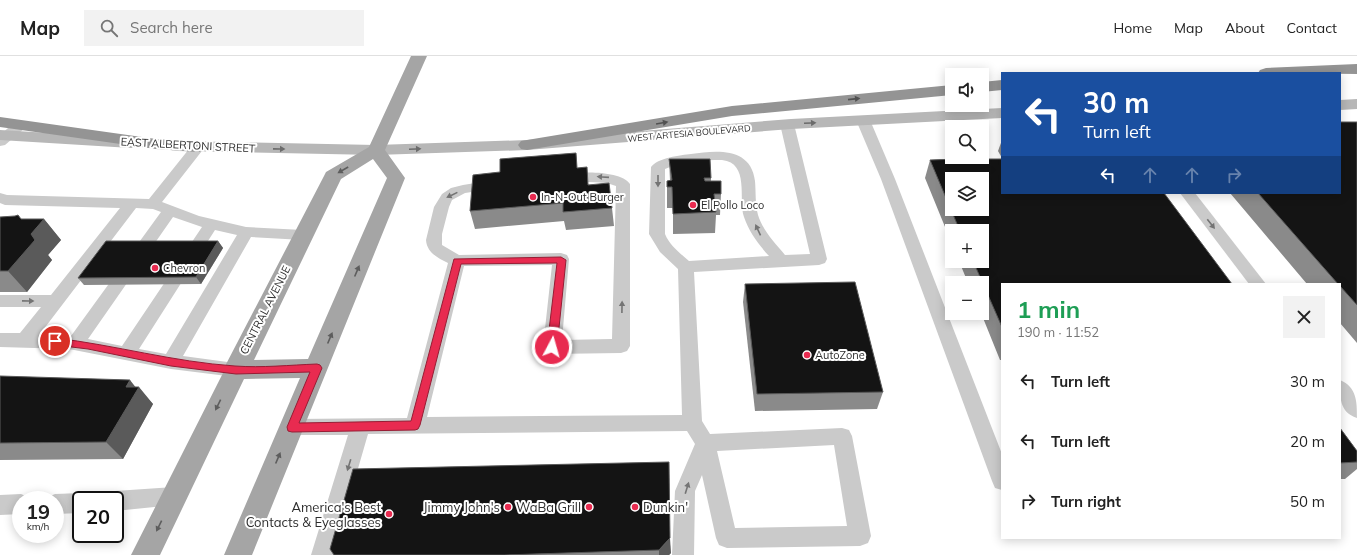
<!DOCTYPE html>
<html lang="en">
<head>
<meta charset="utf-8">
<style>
  :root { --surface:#fff; --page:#f2f2f2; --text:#222; --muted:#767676; --line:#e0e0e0 }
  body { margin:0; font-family:Mulish,sans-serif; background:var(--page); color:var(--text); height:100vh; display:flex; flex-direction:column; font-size:15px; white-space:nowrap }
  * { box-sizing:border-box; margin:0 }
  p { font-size:13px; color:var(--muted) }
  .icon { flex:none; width:22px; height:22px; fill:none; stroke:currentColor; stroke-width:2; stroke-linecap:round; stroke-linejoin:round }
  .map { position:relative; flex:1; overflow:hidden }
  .panel { position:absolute; left:1001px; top:227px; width:340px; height:256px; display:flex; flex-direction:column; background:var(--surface); border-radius:0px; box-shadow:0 2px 10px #0003 }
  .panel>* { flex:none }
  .top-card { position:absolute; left:1001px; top:16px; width:340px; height:122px; border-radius:0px; box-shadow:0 2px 10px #0003; background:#1a4fa0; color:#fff; overflow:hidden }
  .fabs { position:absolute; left:945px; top:12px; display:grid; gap:8px }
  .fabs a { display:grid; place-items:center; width:44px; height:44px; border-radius:0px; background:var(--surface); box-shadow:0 2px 10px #0003; font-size:20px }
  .speed { position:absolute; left:12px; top:435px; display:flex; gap:8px; font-size:20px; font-weight:700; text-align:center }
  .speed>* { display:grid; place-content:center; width:52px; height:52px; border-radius:50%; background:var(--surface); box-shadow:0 2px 10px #0003; line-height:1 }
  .speed small { font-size:10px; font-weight:400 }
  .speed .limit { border:2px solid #111; border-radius:6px; background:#fff; color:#111 }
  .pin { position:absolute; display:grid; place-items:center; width:34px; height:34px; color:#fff; margin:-17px; border:2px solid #fff; border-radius:50%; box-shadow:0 1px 4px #0007 }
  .me { position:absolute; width:44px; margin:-22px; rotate:6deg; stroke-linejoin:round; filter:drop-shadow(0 0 3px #0008) }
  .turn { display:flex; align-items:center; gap:14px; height:84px; padding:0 16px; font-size:18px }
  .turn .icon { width:52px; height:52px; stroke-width:2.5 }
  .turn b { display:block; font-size:28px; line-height:34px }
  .lanes { display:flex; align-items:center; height:38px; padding:0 16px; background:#0003; justify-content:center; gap:20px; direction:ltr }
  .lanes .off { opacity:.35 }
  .round { display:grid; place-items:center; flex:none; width:42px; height:42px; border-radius:0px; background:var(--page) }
  .headline { display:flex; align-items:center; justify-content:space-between; height:68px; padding:0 16px }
  h1 { font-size:24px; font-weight:700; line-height:30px; color:#1e9e55 }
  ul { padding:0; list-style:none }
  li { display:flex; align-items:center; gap:12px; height:60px; padding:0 16px }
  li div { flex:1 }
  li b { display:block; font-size:15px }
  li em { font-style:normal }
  header { display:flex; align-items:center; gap:24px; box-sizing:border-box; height:56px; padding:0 20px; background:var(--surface); border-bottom:1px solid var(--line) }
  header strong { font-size:19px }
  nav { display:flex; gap:22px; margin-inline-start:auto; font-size:14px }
  .search { width:280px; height:36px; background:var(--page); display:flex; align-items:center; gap:10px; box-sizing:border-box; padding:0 14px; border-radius:0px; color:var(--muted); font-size:15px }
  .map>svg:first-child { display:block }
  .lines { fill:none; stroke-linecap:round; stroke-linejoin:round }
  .service { fill:#cacaca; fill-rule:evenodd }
  .secondary { fill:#b7b7b7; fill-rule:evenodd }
  .primary { fill:#a5a5a5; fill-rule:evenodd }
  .motorway { fill:#949494; fill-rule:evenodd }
  .wall { fill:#8a8a8a }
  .shaded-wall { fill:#5a5a5a }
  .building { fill:#141414; stroke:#5a5a5a; fill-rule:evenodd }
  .oneway { fill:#515151 }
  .oneway2 { fill:#6b6b6b }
  .oneway3 { fill:#5d5d5d }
  .oneway4 { fill:#747474 }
  .route { fill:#e82b50; stroke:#971c34 }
  .poi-dot { fill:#e82b50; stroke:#fff; stroke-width:1.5 }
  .labels { text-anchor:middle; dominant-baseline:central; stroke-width:4; stroke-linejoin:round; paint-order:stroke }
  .far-street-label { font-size:9px; fill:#2d2d2d; stroke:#fff }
  .street-label { font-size:11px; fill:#2d2d2d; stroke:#fff }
  .poi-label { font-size:11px; fill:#2d2d2d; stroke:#fff; text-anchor:start }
  .near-poi-label { font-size:13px; fill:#2d2d2d; stroke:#fff; text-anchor:end }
</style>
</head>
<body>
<header>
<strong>Map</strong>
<div class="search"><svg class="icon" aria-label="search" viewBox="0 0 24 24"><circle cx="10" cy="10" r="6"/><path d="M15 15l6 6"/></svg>Search here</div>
<nav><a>Home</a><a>Map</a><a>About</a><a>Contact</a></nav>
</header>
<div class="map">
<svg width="1357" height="499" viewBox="0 0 1357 499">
  <rect width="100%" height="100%" fill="#fff"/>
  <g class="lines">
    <g class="service">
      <path d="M863 60 868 61 870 64 895 123 1002 398V434L995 432 992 425 881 123 856 64 858 61Z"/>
      <path d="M787 64 792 65 794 68 827 203 825 207 819 209 694 216 702 365 710 378 842 372 849 374 852 380 871 480 868 487 860 490 727 492 719 489 716 482 702 419 695 435 694 499H672L675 435 695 388 687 375 368 378 333 499H311L348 379H292L285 377 282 371 285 365 292 363 407 362 448 207C438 202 427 197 426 184L434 151 442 138 451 132 463 129 494 124 499 126 501 129 499 132 465 137 452 144 449 151 442 178V189L459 199 561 197 567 199 569 203 562 284 612 283 616 130C602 124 587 128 573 124L571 121 573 118C586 115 622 116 630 128V290L627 295 621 297 552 298 546 296 543 291 552 209 464 210 427 361 682 359 678 213 660 196 649 178 651 111C657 102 681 99 691 98 717 94 751 91 755 125 756 136 755 148 758 159 763 175 775 187 785 199L810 198 780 68 782 65ZM722 104C750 107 738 143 744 161 749 176 759 189 769 200L689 205C680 197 670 190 665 178V113C683 105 703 104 722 104ZM834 389 847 470 735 472 717 395Z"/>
      <path d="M20 65 25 66 27 69 25 72 5 89 0 90V79L15 66Z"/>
      <path d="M198 87 203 88 205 91 162 146 199 160 246 171 303 174 308 175 311 179 308 183 303 184 251 181 183 300 235 307 241 309 244 314 241 319 235 321 171 313 69 293 0 291V277H20L41 251H0V239H51L120 152 5 149 0 147V137L7 139 149 143 193 88ZM136 152 153 153 161 156 71 280 40 278ZM173 161 202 171 122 290 88 283ZM215 174 237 179 166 298 139 293Z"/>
      <path d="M1180 137H1195L1266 228H1249Z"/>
      <path d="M1340 324C1357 331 1357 346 1357 362 1339 356 1340 341 1340 324Z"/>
      <path d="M174 431 181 433 184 440 181 447 174 449 115 455V444H105L108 438 115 435Z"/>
      <path d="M81 437 88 440 90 444H81V457L55 458V444H46L48 441 55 438Z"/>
      <path d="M21 438 28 441 30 444H21V458L0 459V439Z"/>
    </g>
    <g class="secondary">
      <path d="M1357 43V53L1340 54V44Z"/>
      <path d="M1002 52V62L791 73 527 94 376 99 177 95 171 94 168 90 171 86 177 85 376 89 527 84 791 63Z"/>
      <path d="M0 74 131 82 137 83 140 87 137 91 131 92 0 84Z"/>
    </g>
    <path class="primary" d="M411 0H427L385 94 405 122 252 499H224L300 322 244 323 160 499H131L224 315 223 314 324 120 326 116 369 91ZM373 103 387 122 308 303 254 304 341 123Z"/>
    <g class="motorway">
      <path d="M1357 8V18L1258 17 1260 14 1266 12Z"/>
      <path d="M1002 24V34L982 36V26Z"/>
      <path d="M952 29V39L732 60 527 94 521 93 518 89 521 85 527 84 732 50Z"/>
      <path d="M0 61 156 83 198 86 204 87 207 91 204 95 198 96 156 93 0 71Z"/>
    </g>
  </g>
  <g class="wall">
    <path d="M1357 66V287L1340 267V228H1307L1230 137H1340Z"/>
    <path d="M1002 84V102L998 95Z"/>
    <path d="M576 97 577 112 589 129 612 152 614 170 566 174 564 165 475 173 470 155 500 116Z"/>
    <path d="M957 101 987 103 1002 228V304H1000L981 257H982V227H968L959 205H982V175H952V188L925 122 930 104 956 103Z"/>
    <path d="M669 103 711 122V125L721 138 720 159H716L715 177 673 178V152H667V125H670Z"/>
    <path d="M0 161 22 163H44L61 184 48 199 52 204 27 236H0Z"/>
    <path d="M218 185 223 192 201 228 84 229 78 222Z"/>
    <path d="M745 228 883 336 877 353 755 355 743 246Z"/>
    <path d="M0 320 136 331 153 348 123 403 0 404Z"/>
    <path d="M1340 372 1357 395V413L1345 423H1340Z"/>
    <path d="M353 413 671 497 669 499H334Z"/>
  </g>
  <g class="shaded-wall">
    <path d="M44 163 61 184 48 199 52 204 27 236 8 215 31 178Z"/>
    <path d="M218 185 223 192 201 228 196 221Z"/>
    <path d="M130 324 137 333 139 331 153 348 123 403 106 386 126 331Z"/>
    <path d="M670 482 671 497 669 499H659V494Z"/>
  </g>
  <g class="building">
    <path d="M1340 66H1357V249L1340 230V228H1338L1258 137H1340Z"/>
    <path d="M576 97 577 112 587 111 588 129 609 127 612 152 563 156V147L470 155 473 119 500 116V103Z"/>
    <path d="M982 100H986L987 103H1002V137H1164L1232 228H1002V271L973 205H982V175H960L930 104 958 103 957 101H982ZM952 123H982V153H952Z"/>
    <path d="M669 103H710L711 122H704L705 125H721V138H714L716 156 673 158 672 131H667V125L672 124Z"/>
    <path d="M18 159 21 163H44L31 178 35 184 8 215H0V161L15 160Z"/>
    <path d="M106 185H218L196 221 78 222Z"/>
    <path d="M855 226 883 336 757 338 745 228Z"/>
    <path d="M0 320 130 324 126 331H139L106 386 0 387Z"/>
    <path d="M1340 372 1357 395V406L1340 407Z"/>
    <path d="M669 406 670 482 659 494 504 499H334L330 493 353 413Z"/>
  </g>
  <defs><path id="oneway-solid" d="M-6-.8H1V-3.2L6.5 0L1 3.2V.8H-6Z"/></defs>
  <g class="oneway">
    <use href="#oneway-solid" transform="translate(854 43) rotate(-6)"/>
    <use href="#oneway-solid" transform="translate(662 67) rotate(-10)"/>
  </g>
  <g class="oneway2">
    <use href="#oneway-solid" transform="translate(810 67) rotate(-3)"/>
    <use href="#oneway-solid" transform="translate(279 93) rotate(1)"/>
    <use href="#oneway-solid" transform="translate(415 93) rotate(-2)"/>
  </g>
  <g class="oneway3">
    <use href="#oneway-solid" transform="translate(343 114) rotate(150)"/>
    <use href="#oneway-solid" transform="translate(357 215) rotate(-67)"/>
    <use href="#oneway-solid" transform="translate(330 282) rotate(-67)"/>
    <use href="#oneway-solid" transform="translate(218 349) rotate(116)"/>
    <use href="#oneway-solid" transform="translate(278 402) rotate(-67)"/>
    <use href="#oneway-solid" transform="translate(159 470) rotate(116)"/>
  </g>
  <g class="oneway4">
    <use href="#oneway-solid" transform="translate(603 121) rotate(-176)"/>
    <use href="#oneway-solid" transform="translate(658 125) rotate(90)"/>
    <use href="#oneway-solid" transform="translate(452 139) rotate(154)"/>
    <use href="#oneway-solid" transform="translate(1211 168) rotate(52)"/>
    <use href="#oneway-solid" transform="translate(758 174) rotate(-115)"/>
    <use href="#oneway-solid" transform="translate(28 245) rotate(1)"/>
    <use href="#oneway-solid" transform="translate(622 251) rotate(-89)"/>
    <use href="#oneway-solid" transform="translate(349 409) rotate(107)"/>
    <use href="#oneway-solid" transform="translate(687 432) rotate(-73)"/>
  </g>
  <path class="route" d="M561 201 566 204 557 291 555 294H549L547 291 557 207 461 208 420 369 418 373 415 374 292 376 288 375 287 371 310 316 236 318 171 310 88 293 55 289 50 285 55 282C115 289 174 306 235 310 262 312 290 309 317 308L320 309 322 312 299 367 411 365 454 203Z"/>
  <g class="poi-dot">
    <circle cx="533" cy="141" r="4"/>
    <circle cx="693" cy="149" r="4"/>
    <circle cx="155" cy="212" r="4"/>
    <circle cx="807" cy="299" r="4"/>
    <circle cx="508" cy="451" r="4"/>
    <circle cx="589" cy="451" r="4"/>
    <circle cx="635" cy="451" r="4"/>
    <circle cx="389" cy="458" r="4"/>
  </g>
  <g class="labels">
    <g class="far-street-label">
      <text transform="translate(689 77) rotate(-5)">WEST ARTESIA BOULEVARD</text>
    </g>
    <g class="street-label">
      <text transform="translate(188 89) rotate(3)">EAST ALBERTONI STREET</text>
      <text transform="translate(265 254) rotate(-63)">CENTRAL AVENUE</text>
    </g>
    <g class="poi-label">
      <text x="541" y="141">In-N-Out Burger</text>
      <text x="701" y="149">El Pollo Loco</text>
      <text x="163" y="212">Chevron</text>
      <text x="815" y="299">AutoZone</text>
    </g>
    <g class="near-poi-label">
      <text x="381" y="451">America's Best<tspan x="381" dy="15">Contacts &amp; Eyeglasses</tspan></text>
      <text x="500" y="451">Jimmy John's</text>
      <text x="581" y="451">WaBa Grill</text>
      <text x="643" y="451" text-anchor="start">Dunkin'</text>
    </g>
  </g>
</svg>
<div class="fabs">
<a><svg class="icon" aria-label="sound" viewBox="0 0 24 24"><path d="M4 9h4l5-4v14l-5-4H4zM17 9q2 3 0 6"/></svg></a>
<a><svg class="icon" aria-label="search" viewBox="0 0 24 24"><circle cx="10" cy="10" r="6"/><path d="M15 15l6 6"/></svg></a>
<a><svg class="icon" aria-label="layers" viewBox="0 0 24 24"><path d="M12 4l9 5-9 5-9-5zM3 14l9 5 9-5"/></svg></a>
<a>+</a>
<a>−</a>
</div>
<div class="speed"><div>19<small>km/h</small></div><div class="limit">20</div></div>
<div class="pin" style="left:55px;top:285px;background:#d93025"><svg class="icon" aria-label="arrive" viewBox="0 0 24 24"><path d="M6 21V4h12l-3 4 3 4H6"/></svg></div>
<svg class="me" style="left:552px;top:291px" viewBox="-20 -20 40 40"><circle r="17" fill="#e82b50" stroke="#fff" stroke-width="3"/><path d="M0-11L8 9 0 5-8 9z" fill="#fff"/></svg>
<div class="top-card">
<div class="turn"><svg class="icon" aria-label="left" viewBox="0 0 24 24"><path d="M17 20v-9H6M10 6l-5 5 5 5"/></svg><div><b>30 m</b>Turn left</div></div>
<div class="lanes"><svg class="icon" aria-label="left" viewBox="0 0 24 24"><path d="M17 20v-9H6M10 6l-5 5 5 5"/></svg><svg class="icon off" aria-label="ahead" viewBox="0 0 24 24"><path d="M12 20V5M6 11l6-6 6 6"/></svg><svg class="icon off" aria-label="ahead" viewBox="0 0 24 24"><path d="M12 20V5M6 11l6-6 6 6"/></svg><svg class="icon off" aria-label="right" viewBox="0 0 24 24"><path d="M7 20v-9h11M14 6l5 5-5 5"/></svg></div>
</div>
<section class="panel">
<div class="headline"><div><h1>1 min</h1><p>190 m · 11:52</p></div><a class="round"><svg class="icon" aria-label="close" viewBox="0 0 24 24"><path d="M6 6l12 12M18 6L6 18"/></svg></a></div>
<ul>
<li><svg class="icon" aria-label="left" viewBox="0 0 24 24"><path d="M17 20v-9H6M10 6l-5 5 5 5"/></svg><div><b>Turn left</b></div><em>30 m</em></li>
<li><svg class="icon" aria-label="left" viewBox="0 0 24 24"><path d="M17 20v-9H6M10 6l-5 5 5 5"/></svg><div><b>Turn left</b></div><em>20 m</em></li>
<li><svg class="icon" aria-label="right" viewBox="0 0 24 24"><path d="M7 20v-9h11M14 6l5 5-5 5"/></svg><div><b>Turn right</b></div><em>50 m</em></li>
</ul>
</section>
</div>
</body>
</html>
